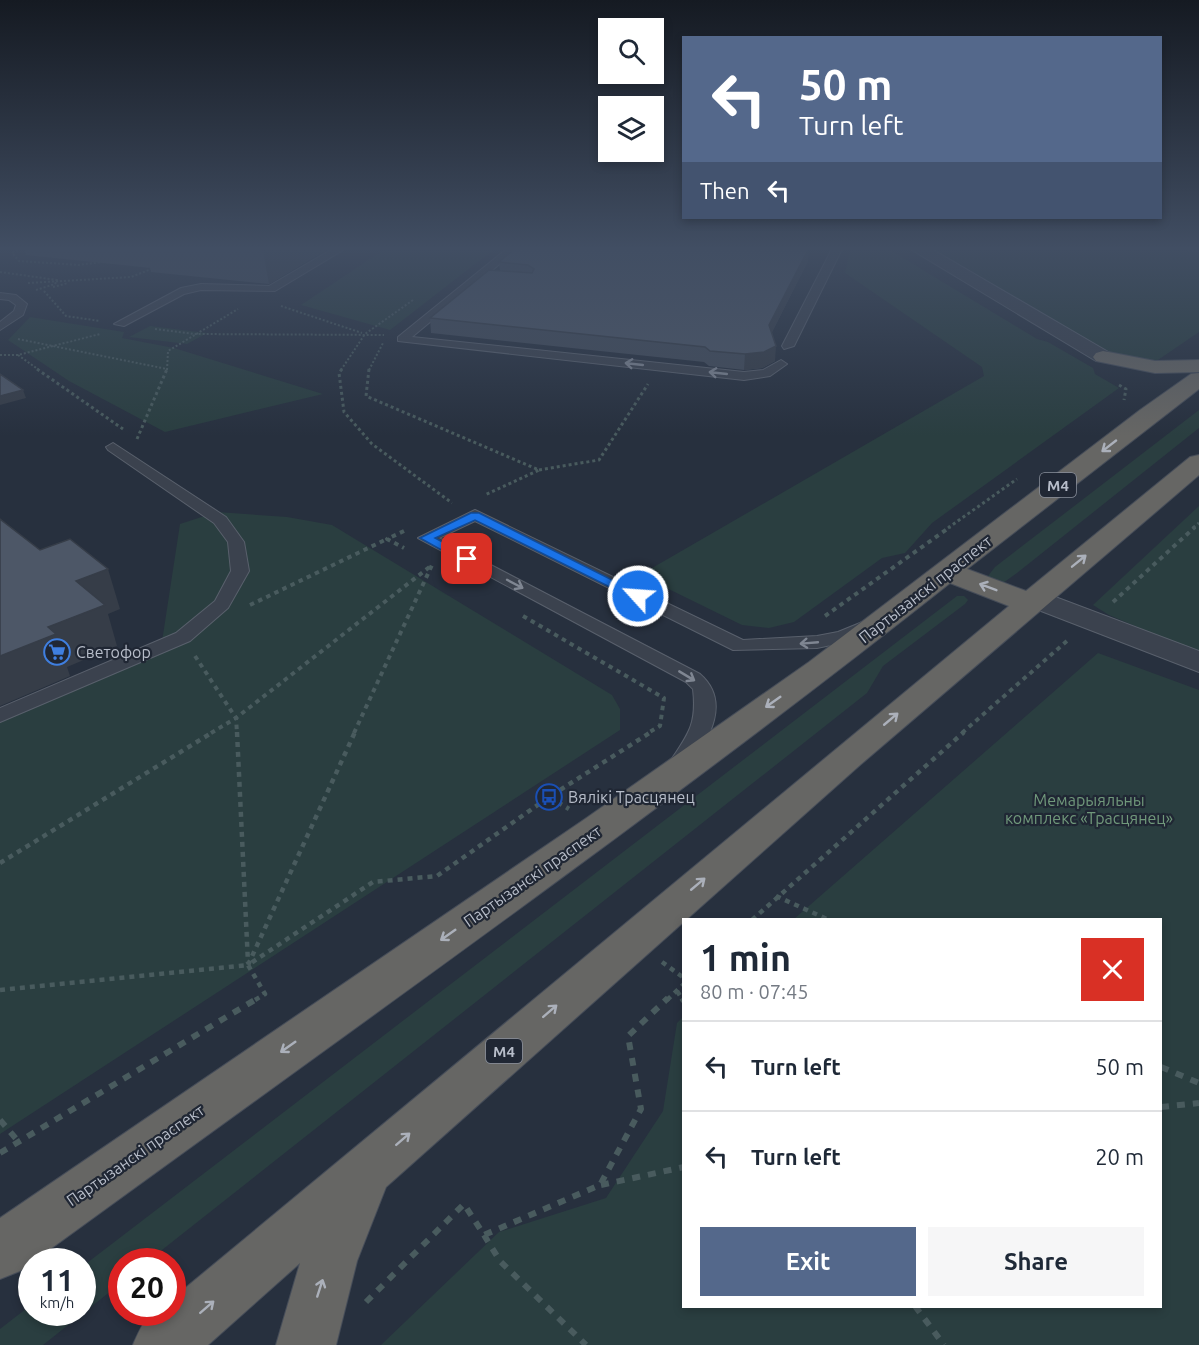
<!DOCTYPE html>
<html lang="en">
<head>
<meta charset="utf-8">
<style>
  :root { --surface:#fff; --page:#f6f6f7; --text:#1f2937; --muted:#747a83; --line:#e0e1e3; --accent:#54688b }
  body { margin:0; font-family:Ubuntu,sans-serif; background:var(--page); color:var(--text); height:100vh; display:flex; flex-direction:column; font-size:22px; white-space:nowrap }
  * { box-sizing:border-box; margin:0 }
  p { font-size:20px; color:var(--muted) }
  .icon { flex:none; width:33px; height:33px; fill:none; stroke:currentColor; stroke-width:2; stroke-linecap:round; stroke-linejoin:round }
  .map { position:relative; flex:1; overflow:hidden }
  .drawer { position:absolute; left:682px; top:918px; width:480px; height:390px; display:flex; flex-direction:column; background:var(--surface); border-radius:0px; box-shadow:0 3px 9px #0003 }
  .drawer>* { flex:none }
  .guide { position:absolute; left:682px; top:36px; width:480px; height:183px; border-radius:0px; box-shadow:0 3px 9px #0003; background:#54688b; color:#fff; overflow:hidden }
  .tools { position:absolute; left:598px; top:18px; display:grid; gap:12px }
  .tools a { display:grid; place-items:center; width:66px; height:66px; border-radius:0px; background:var(--surface); box-shadow:0 3px 9px #0003; font-size:30px }
  .speed { position:absolute; left:18px; top:1248px; display:flex; gap:12px; font-size:30px; font-weight:700; text-align:center }
  .speed>* { display:grid; place-content:center; width:78px; height:78px; border-radius:50%; background:var(--surface); box-shadow:0 3px 9px #0003; line-height:1 }
  .speed small { font-size:15px; font-weight:400 }
  .speed .limit { border:9px solid #d22; background:#fff; color:#111 }
  .pin { position:absolute; display:grid; place-items:center; width:51px; height:51px; color:#fff; margin:-26px; border-radius:12px; box-shadow:0 3px 9px #0006 }
  .me { position:absolute; width:66px; margin:-33px; rotate:296deg; stroke-linejoin:round; filter:drop-shadow(0 0 4px #0008) }
  .turn { display:flex; align-items:center; gap:21px; height:126px; padding:0 18px; font-size:27px }
  .turn .icon { width:78px; height:78px; stroke-width:2.5 }
  .turn b { display:block; font-size:42px; line-height:51px }
  .then { display:flex; align-items:center; height:57px; padding:0 18px; background:#0003; gap:12px; font-size:22px }
  .round { display:grid; place-items:center; flex:none; width:63px; height:63px; border-radius:0px; background:var(--page) }
  .overview { display:flex; align-items:center; justify-content:space-between; height:102px; padding:0 18px }
  h1 { font-size:36px; font-weight:700; line-height:45px }
  .action { display:flex; gap:12px; margin-top:auto; padding:12px 18px }
  .action a { flex:1; height:69px; border-radius:0px; background:var(--accent); color:#fff; font-size:24px; font-weight:700; line-height:69px; text-align:center }
  .action a+a { background:var(--page); color:var(--text) }
  ul { padding:0; list-style:none }
  li { display:flex; align-items:center; gap:18px; height:90px; padding:0 18px; border-top:2px solid var(--line) }
  li div { flex:1 }
  li b { display:block; font-size:22px }
  li em { font-style:normal }
  .map>svg:first-child { display:block }
  .green { fill:#2a3e40 }
  .lines { fill:none; stroke-linecap:round; stroke-linejoin:round }
  .service-casing { stroke:#59606c; stroke-width:2 }
  .minor-casing { stroke:#59606c; stroke-width:2 }
  .tertiary-casing { stroke:#59606c; stroke-width:2 }
  .trunk-casing { stroke:#464d59; stroke-width:2 }
  .path-far4 { stroke:#495b5e; stroke-width:2; stroke-dasharray:2 2; stroke-linecap:butt }
  .path-far3 { stroke:#495b5e; stroke-width:3; stroke-dasharray:3 3; stroke-linecap:butt }
  .path-far2 { stroke:#495b5e; stroke-width:4; stroke-dasharray:4.5 4.5; stroke-linecap:butt }
  .path-far1 { stroke:#495b5e; stroke-width:4.5; stroke-dasharray:5 5; stroke-linecap:butt }
  .path { stroke:#495b5e; stroke-width:6; stroke-dasharray:8 8; stroke-linecap:butt }
  .service { fill:#3b424e; fill-rule:evenodd }
  .minor { fill:#3b424e; fill-rule:evenodd }
  .tertiary { fill:#3b424e; fill-rule:evenodd }
  .trunk { fill:#666664; fill-rule:evenodd }
  .wall { fill:#424b59 }
  .shaded-wall { fill:#363d48 }
  .building { fill:#4d5767; stroke:#363d48; stroke-width:1.5 }
  .oneway { stroke:#7f8692 }
  .oneway2 { stroke:#abb0ba }
  .route { fill:#1a73e8; stroke:#114b97; stroke-width:1.5 }
  .labels { text-anchor:middle; dominant-baseline:central; stroke-width:4.5; stroke-linejoin:round; paint-order:stroke }
  .shield { fill:#202734; stroke:#8a909c; stroke-width:1.5 }
  .shield-label { font-size:15px; font-weight:bold; fill:#b7bdc9 }
  .street-label { font-size:16px; fill:#b7bdc9; stroke:#202734 }
  .poi-label { font-size:16px; fill:#b7bdc9; stroke:#202734; text-anchor:start }
  .park-label { font-size:16px; fill:#70987b; stroke:#202734 }
</style>
</head>
<body>
<div class="map">
<svg width="1199" height="1345" viewBox="0 0 1199 1345">
  <rect width="100%" height="100%" fill="#27303e"/>
  <g class="green">
    <path d="M388 247H497L390 330 301 305Z"/>
    <path d="M858 247H885L1037 339 1048 342 1093 368 1095 374 1119 388 932 523 905 553 882 558 794 622 769 628 742 625 640 575 984 376 982 367 845 273 850 249Z"/>
    <path d="M929 247H1199V332L1152 364 1106 352Z"/>
    <path d="M30 317 124 332 122 338 174 348 323 394 165 432 69 381 8 340Z"/>
    <path d="M150 326 207 333 187 344 129 337Z"/>
    <path d="M1199 410V428L1017 573 1003 583 993 582 988 576 995 567Z"/>
    <path d="M1199 506V650L1187 648 1109 615 1093 605Z"/>
    <path d="M217 512 287 517 332 525 612 695 620 709V730L0 1134V717L161 648 180 524Z"/>
    <path d="M957 596H964L968 600 965 604 883 666 867 693 148 1261 122 1262 121 1283 43 1345H0V1329L31 1305 32 1312H82L83 1266Z"/>
    <path d="M1098 653 1199 690V1345H381L499 1232 606 1198 663 1111 677 1023 684 1016V1306H1161V920L794 919Z"/>
  </g>
  <g class="lines">
    <g class="service-casing">
      <g id="service">
        <path d="M336 247H348L275 291 201 290 184 294 124 326 114 324 181 288 201 284 269 286Z"/>
        <path d="M509 247H520L412 337 744 372 763 370 781 360 787 364 770 376 744 380 398 341V337Z"/>
        <path d="M833 247H843L794 346 784 349 782 346Z"/>
        <path d="M0 293 16 295 27 304 23 315 0 330V322L14 311 16 305 9 300 0 299Z"/>
        <path d="M113 443 226 517 244 542 249 571 228 608 190 641 0 722V708L176 633 215 601 231 571 228 542 214 523 108 450 106 447Z"/>
        <path d="M475 510 743 640 817 636 838 632 865 621 874 627 850 641 817 648 733 650 475 521 439 538 700 674C731 701 710 738 690 765H674L671 760C689 733 697 723 693 689L686 682 418 538Z"/>
      </g>
    </g>
    <g class="minor-casing">
      <path id="minor" d="M1034 589 1199 651V672L1023 604 1019 598 1023 592Z"/>
    </g>
    <g class="tertiary-casing">
      <path id="tertiary" d="M907 247H928L1110 353 1113 357 1110 361H1096Z"/>
    </g>
    <g class="trunk-casing">
      <g id="trunk">
        <path d="M1103 351 1155 361 1199 360V372L1155 373 1096 361 1093 357 1096 353Z"/>
        <path d="M1199 373V389L967 569 1026 591 1190 457 1199 455V475L860 765 386 1187 357 1261 336 1345H276L300 1263 208 1345H133C143 1322 146 1312 172 1312V1299L1009 606 950 583C648 822 331 1044 20 1271L0 1279V1218L585 819 809 662 1140 410 1191 374Z"/>
      </g>
    </g>
    <g class="path-far4">
      <path d="M25 247 12 253 19 261 79 265 101 262"/>
      <path d="M1172 247 1199 251"/>
      <path d="M0 272 57 280 55 284 36 290"/>
      <path d="M28 283 131 277 154 268"/>
      <path d="M53 287 68 283"/>
      <path d="M44 291 66 316 100 321"/>
      <path d="M281 306 362 333"/>
      <path d="M155 329 194 334 384 335"/>
      <path d="M18 339 167 369"/>
      <path d="M0 355H18L100 334"/>
      <path d="M18 355 39 370"/>
      <path d="M167 370 168 351 238 309"/>
      <path d="M341 370 365 334 413 300"/>
      <path d="M369 370 383 343"/>
    </g>
    <g class="path-far3">
      <path d="M37 369 123 429"/>
      <path d="M342 369 339 373 344 412 372 444 452 503"/>
      <path d="M369 369 366 396 539 470 485 495"/>
      <path d="M1119 385 1126 389 1124 400"/>
      <path d="M137 439 167 369"/>
      <path d="M539 470 599 460 648 384"/>
      <path d="M948 528 1017 479"/>
      <path d="M1193 528 1199 523"/>
    </g>
    <g class="path-far2">
      <path d="M404 531 387 539 404 548"/>
      <path d="M1113 602 1195 527"/>
      <path d="M250 605 387 539"/>
      <path d="M523 616 664 698 660 726 648 733"/>
      <path d="M825 616 950 527"/>
      <path d="M195 656 236 718 237 733"/>
      <path d="M211 733 236 718 432 565"/>
      <path d="M354 733 432 565"/>
      <path d="M962 733 1068 640"/>
    </g>
    <g class="path-far1">
      <path d="M237 732 248 963"/>
      <path d="M549 797 569 809"/>
      <path d="M0 863 213 732"/>
      <path d="M776 896 829 920"/>
      <path d="M752 920 964 732"/>
      <path d="M662 962 684 978"/>
      <path d="M248 965 355 732"/>
      <path d="M0 990 248 965"/>
      <path d="M677 991 683 1000"/>
      <path d="M255 1000 265 994 248 965 373 882 437 876 549 797 651 732"/>
      <path d="M667 1000 684 984"/>
    </g>
    <g class="path">
      <path d="M682 998 684 1001"/>
      <path d="M1161 1067 1199 1083"/>
      <path d="M1161 1107 1199 1103"/>
      <path d="M0 1120 18 1141"/>
      <path d="M0 1153 258 998"/>
      <path d="M601 1185 684 1167"/>
      <path d="M484 1235 500 1261 586 1345"/>
      <path d="M366 1302 464 1204 484 1235 600 1185 641 1109 628 1036 668 998"/>
      <path d="M915 1306 944 1345"/>
    </g>
    <use href="#service" class="service"/>
    <use href="#minor" class="minor"/>
    <use href="#tertiary" class="tertiary"/>
    <use href="#trunk" class="trunk"/>
  </g>
  <g class="wall">
    <path d="M24 247 329 248 269 284 151 272V268L26 255Z"/>
    <path d="M808 261 772 332 775 361 762 368 744 370 709 366 704 362 431 333 430 318 500 271 499 262Z"/>
  </g>
  <g class="shaded-wall">
    <path d="M268 247 329 248 269 284 263 250Z"/>
    <path d="M809 248 808 261 768 340 769 325Z"/>
    <path d="M776 346 775 361 762 368 744 370 745 354Z"/>
    <path d="M23 390 26 398 0 405V396Z"/>
    <path d="M108 569 120 609 108 614 117 646 67 667 70 676 0 706V656L48 627 76 581Z"/>
  </g>
  <g class="building">
    <path d="M236 247H268L263 250Z"/>
    <path d="M517 247H805L809 248 769 325 776 346 764 352 745 354 710 351 705 347 430 318 489 270 532 273 534 269 528 265 499 262Z"/>
    <path d="M0 374 23 390 0 396Z"/>
    <path d="M0 519 40 550 70 539 108 569 76 581 105 605 48 627 56 634 0 656Z"/>
  </g>
  <defs><path id="oneway-shaft" d="M-6 0H5M1.5-3L5.5 0L1.5 3" fill="none" stroke-width="1.6" stroke-linecap="round" stroke-linejoin="round" transform="scale(1.5)"/></defs>
  <g class="oneway">
    <use href="#oneway-shaft" transform="translate(634 364) rotate(-174)"/>
    <use href="#oneway-shaft" transform="translate(718 373) rotate(-174)"/>
    <use href="#oneway-shaft" transform="translate(515 584) rotate(28)"/>
    <use href="#oneway-shaft" transform="translate(809 643) rotate(175)"/>
    <use href="#oneway-shaft" transform="translate(687 676) rotate(31)"/>
  </g>
  <g class="oneway2">
    <use href="#oneway-shaft" transform="translate(1109 446) rotate(142)"/>
    <use href="#oneway-shaft" transform="translate(1079 561) rotate(-39)"/>
    <use href="#oneway-shaft" transform="translate(988 587) rotate(-159)"/>
    <use href="#oneway-shaft" transform="translate(773 702) rotate(145)"/>
    <use href="#oneway-shaft" transform="translate(891 719) rotate(-40)"/>
    <use href="#oneway-shaft" transform="translate(698 884) rotate(-40)"/>
    <use href="#oneway-shaft" transform="translate(448 935) rotate(145)"/>
    <use href="#oneway-shaft" transform="translate(550 1011) rotate(-41)"/>
    <use href="#oneway-shaft" transform="translate(288 1047) rotate(145)"/>
    <use href="#oneway-shaft" transform="translate(403 1139) rotate(-41)"/>
    <use href="#oneway-shaft" transform="translate(320 1288) rotate(-72)"/>
    <use href="#oneway-shaft" transform="translate(207 1307) rotate(-41)"/>
  </g>
  <linearGradient id="sky" x2="0" y2="1"><stop stop-color="#151a22"/><stop offset="0.57" stop-color="#414e63"/><stop offset="1" stop-color="#414e63" stop-opacity="0"/></linearGradient>
  <rect width="1199" height="436" fill="url(#sky)"/>
  <path class="route" d="M471 513H479L644 596 638 600 634 599 475 520 435 538 471 557V562H463L420 538Z"/>
  <defs>
    <g id="supermarket-ring" transform="scale(1.35)"><circle r="9.5" fill="#202734" stroke="#3f7fe0" stroke-width="1.5"/><path d="M-6-5.5h2.5l.6 2H6L4.5 2H-2.5L-4.4-4H-6ZM-1.5 3.2a1.3 1.3 0 1 0 .1 0ZM3 3.2a1.3 1.3 0 1 0 .1 0Z" fill="#3f7fe0"/></g>
    <g id="bus-ring" transform="scale(1.35)"><circle r="9.5" fill="#202734" stroke="#1a4fb4" stroke-width="1.5"/><path d="M-5-6H5V4H4V6H2V4H-2V6H-4V4H-5ZM-3.5-4V0h7V-4ZM-3.5 1.2v1.5H-2V1.2ZM2 1.2v1.5H3.5V1.2Z" fill="#1a4fb4"/></g>
  </defs>
  <g fill-rule="evenodd">
    <use href="#supermarket-ring" x="57" y="652"/>
    <use href="#bus-ring" x="549" y="797"/>
  </g>
  <g class="labels">
    <g class="shield">
      <rect x="1040" y="473" width="36" height="24" rx="4.5"/>
      <rect x="486" y="1039" width="36" height="24" rx="4.5"/>
    </g>
    <g class="shield-label">
      <text x="1058" y="485">М4</text>
      <text x="504" y="1051">М4</text>
    </g>
    <g class="street-label">
      <text transform="translate(925 589) rotate(-38)">Партызанскі праспект</text>
      <text transform="translate(532 876) rotate(-35)">Партызанскі праспект</text>
      <text transform="translate(135 1155) rotate(-35)">Партызанскі праспект</text>
    </g>
    <g class="poi-label">
      <text x="76" y="652">Светофор</text>
      <text x="568" y="797">Вялікі Трасцянец</text>
    </g>
    <g class="park-label">
      <text x="1089" y="800">Мемарыяльны<tspan x="1089" dy="18">комплекс «Трасцянец»</tspan></text>
    </g>
  </g>
</svg>
<div class="tools">
<a><svg class="icon" aria-label="search" viewBox="0 0 24 24"><circle cx="10" cy="10" r="6"/><path d="M15 15l6 6"/></svg></a>
<a><svg class="icon" aria-label="layers" viewBox="0 0 24 24"><path d="M12 4l9 5-9 5-9-5zM3 14l9 5 9-5"/></svg></a>
</div>
<div class="speed"><div>11<small>km/h</small></div><div class="limit">20</div></div>
<div class="pin" style="left:467px;top:559px;background:#d93025"><svg class="icon" aria-label="arrive" viewBox="0 0 24 24"><path d="M6 21V4h12l-3 4 3 4H6"/></svg></div>
<svg class="me" style="left:638px;top:596px" viewBox="-20 -20 40 40"><circle r="17" fill="#1a73e8" stroke="#fff" stroke-width="3"/><path d="M0-11L8 9 0 5-8 9z" fill="#fff"/></svg>
<div class="guide">
<div class="turn"><svg class="icon" aria-label="left" viewBox="0 0 24 24"><path d="M17 20v-9H6M10 6l-5 5 5 5"/></svg><div><b>50 m</b>Turn left</div></div>
<div class="then">Then<svg class="icon" aria-label="left" viewBox="0 0 24 24"><path d="M17 20v-9H6M10 6l-5 5 5 5"/></svg></div>
</div>
<section class="drawer">
<div class="overview"><div><h1>1 min</h1><p>80 m · 07:45</p></div><a class="round" style="background:#d93025;color:#fff"><svg class="icon" aria-label="close" viewBox="0 0 24 24"><path d="M6 6l12 12M18 6L6 18"/></svg></a></div>
<ul>
<li><svg class="icon" aria-label="left" viewBox="0 0 24 24"><path d="M17 20v-9H6M10 6l-5 5 5 5"/></svg><div><b>Turn left</b></div><em>50 m</em></li>
<li><svg class="icon" aria-label="left" viewBox="0 0 24 24"><path d="M17 20v-9H6M10 6l-5 5 5 5"/></svg><div><b>Turn left</b></div><em>20 m</em></li>
</ul>
<div class="action"><a>Exit</a><a>Share</a></div>
</section>
</div>
</body>
</html>
